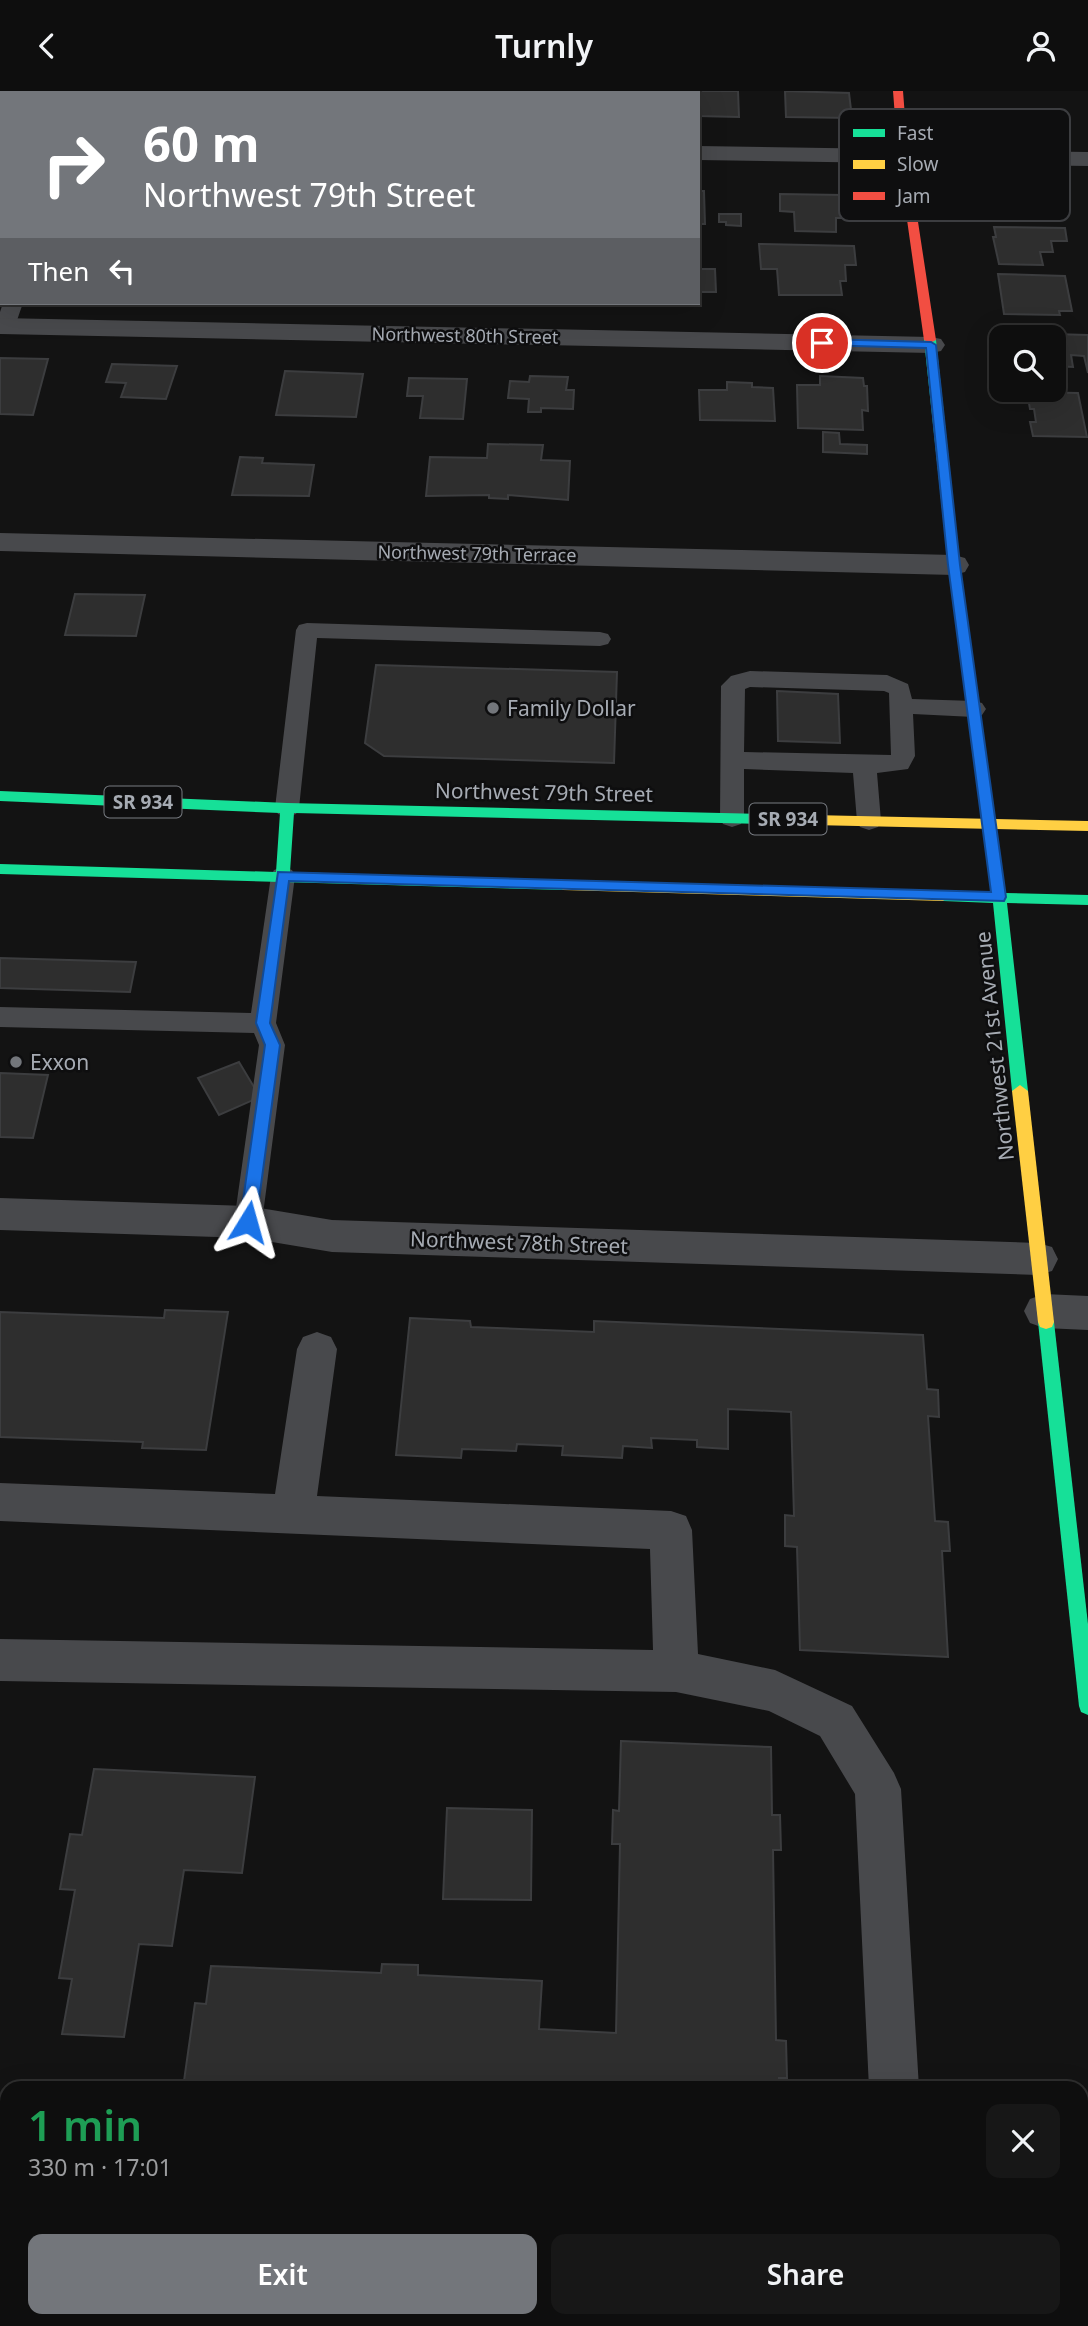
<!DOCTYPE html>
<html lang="en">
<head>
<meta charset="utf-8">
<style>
  :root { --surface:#0e0e0e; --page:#171717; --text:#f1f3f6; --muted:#9b9c9e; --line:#2e2e2e; --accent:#73767b }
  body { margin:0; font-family:"Noto Sans",sans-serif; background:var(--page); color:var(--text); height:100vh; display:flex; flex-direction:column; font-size:26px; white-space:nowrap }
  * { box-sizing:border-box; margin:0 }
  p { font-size:23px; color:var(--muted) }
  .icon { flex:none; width:38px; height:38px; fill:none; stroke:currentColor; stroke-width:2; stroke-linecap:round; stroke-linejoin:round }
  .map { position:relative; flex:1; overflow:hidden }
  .panel { position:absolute; left:0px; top:1990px; width:1088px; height:247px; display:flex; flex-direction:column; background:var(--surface); border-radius:21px 21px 0 0; box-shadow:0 7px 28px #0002,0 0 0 2px var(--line) }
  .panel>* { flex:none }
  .hud { position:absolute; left:0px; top:0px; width:700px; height:214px; box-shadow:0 7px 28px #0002,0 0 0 2px var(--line); background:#73767b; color:#fff; overflow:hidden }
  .tools { position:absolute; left:989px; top:234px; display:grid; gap:14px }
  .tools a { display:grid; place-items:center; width:77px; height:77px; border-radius:14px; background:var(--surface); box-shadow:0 7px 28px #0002,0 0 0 2px var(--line); font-size:35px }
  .pin { position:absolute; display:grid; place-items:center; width:60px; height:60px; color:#fff; margin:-30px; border:4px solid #fff; border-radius:50%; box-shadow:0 2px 7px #0007 }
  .me { position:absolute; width:77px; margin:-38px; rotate:8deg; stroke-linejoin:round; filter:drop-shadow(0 0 5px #0008) }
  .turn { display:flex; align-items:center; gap:24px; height:147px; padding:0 28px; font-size:32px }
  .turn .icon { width:91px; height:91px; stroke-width:2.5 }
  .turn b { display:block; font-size:49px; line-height:60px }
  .then { display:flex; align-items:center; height:66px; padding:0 28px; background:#0003; gap:14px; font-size:26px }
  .round { display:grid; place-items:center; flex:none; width:74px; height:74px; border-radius:14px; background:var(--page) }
  .headline { display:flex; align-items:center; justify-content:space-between; height:119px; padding:0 28px }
  h1 { font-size:42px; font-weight:600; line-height:52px; color:#1e9e55 }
  .button { display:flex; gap:14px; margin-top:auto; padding:14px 28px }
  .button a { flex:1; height:80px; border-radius:14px; background:var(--accent); color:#fff; font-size:28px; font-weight:600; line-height:80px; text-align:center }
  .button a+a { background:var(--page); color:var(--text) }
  header { display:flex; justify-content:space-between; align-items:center; height:91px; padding:0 28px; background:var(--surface); font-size:32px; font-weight:600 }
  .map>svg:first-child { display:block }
  .building { fill:#2e2e2e; stroke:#3c3d3f; stroke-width:2 }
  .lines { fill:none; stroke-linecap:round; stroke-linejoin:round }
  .lane { fill:#48494c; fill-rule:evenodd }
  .street { fill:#48494c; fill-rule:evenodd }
  .fast { fill:#16e098; fill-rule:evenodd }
  .slow { fill:#ffcf43; fill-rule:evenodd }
  .jam { fill:#f24e42; fill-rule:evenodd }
  .route { fill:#1a73e8; stroke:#114b97; stroke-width:2 }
  .poi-dot { fill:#73767b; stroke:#0e0e0f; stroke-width:2.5 }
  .labels { text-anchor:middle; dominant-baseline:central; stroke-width:5; stroke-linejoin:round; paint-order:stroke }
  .far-street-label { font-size:18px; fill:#a6abb3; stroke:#0e0e0f }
  .shield { fill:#0e0e0f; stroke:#787c82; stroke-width:2 }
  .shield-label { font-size:19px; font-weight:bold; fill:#a6abb3 }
  .poi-label { font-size:21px; fill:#a6abb3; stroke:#0e0e0f; text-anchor:start }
  .street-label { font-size:21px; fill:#a6abb3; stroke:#0e0e0f }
  .key { fill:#0e0e0f; stroke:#3c3d40; stroke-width:2 }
  .key-label { font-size:19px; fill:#a6abb3 }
</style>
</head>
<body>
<header><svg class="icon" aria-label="back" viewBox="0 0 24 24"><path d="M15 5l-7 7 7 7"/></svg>Turnly<svg class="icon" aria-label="person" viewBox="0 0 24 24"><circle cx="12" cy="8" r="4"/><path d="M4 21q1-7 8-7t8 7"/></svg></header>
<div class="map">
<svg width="1088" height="2235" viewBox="0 0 1088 2235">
  <rect width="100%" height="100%" fill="#131313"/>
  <g class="building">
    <path d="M191 0H255L190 2Z"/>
    <path d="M274 0H339L274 2Z"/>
    <path d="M448 0H514L447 2Z"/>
    <path d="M560 0H626L560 2Z"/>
    <path d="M673 0H738L739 26 698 25V2Z"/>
    <path d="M785 0 849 2 852 27 786 26Z"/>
    <path d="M698 100H704L705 133H698Z"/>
    <path d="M780 103 842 104 844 127H836V141L795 140 794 121 780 120Z"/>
    <path d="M719 123H741V135L726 134V131H719Z"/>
    <path d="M994 136 1065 137 1067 150H1051L1053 161H1040L1043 174 999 173 993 146H996Z"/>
    <path d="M759 153 854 155 856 174H845L846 190H840L842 204H779L777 178H761Z"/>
    <path d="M698 178H715L716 201H698Z"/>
    <path d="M998 183 1065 185 1072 220H1059L1060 224 1004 223Z"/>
    <path d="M1017 242 1088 244V282L1084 265 1071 264 1073 276 1054 275V247H1017Z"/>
    <path d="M0 267 48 268 33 324 0 323Z"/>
    <path d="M112 273 177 275 166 308 121 306 126 292 106 291Z"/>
    <path d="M285 280 363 283 356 326 276 324Z"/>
    <path d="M530 285 568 286 566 299H574L573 318 541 317V321H528L529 308 508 307 510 290 529 291Z"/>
    <path d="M820 285 863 287 864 295H867L868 320 862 319 863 339 798 337 797 294H820Z"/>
    <path d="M409 287 467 288 463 328 420 327 423 305H407Z"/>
    <path d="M727 291 752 292V296L773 297 775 330 700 329 699 299H727Z"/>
    <path d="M1027 301 1078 302 1087 346 1033 345 1030 331H1036L1034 318H1030Z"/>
    <path d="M823 341 839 342 840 353 867 354V363L823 361Z"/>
    <path d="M488 353 543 354 541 369 570 370 568 409 508 404V408L489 407V404L426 405 430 366 487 367Z"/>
    <path d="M240 366 263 367 262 372 314 374 309 405 232 404Z"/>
    <path d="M75 503 145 504 136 545 65 544Z"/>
    <path d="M376 574 617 581 614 672 384 665 365 652Z"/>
    <path d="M777 600 838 603 840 652 778 650Z"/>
    <path d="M0 867 136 871 130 901 0 897Z"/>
    <path d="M239 971 260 1006 219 1024 198 987Z"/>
    <path d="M0 982 48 984 33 1047 0 1046Z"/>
    <path d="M165 1219 228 1221 206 1359 142 1357 143 1351 0 1346V1221L164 1227Z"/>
    <path d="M410 1227 470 1230 471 1236 594 1241V1230L923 1244 927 1298 938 1299 939 1326 928 1325 935 1430 948 1431 950 1460H942L948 1566 800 1559 797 1456 785 1455V1424L794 1425 791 1321 728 1318V1358L697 1356V1349L651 1347 652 1357 623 1355 622 1367 562 1364 563 1355 517 1353 516 1360 462 1358 461 1367 396 1364Z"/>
    <path d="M621 1650 771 1656 772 1724H780L781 1759H773L776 1949 786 1950 787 1987H779V1997H183L195 1912 206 1913 211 1875 381 1882 382 1873 418 1874V1884L542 1890 539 1938 616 1942 620 1753H612L613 1719 619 1720Z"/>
    <path d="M94 1678 255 1686 242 1782 184 1779 172 1855 139 1853 124 1946 62 1943 72 1888 59 1887 75 1799 60 1798 70 1743 82 1744Z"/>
    <path d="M447 1717 532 1719 531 1809 443 1808Z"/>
  </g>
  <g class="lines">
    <g class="lane">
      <path d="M3 212H23L15 235 5 241 0 240V221Z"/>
      <path d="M307 532 600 541 608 543 611 548 608 553 600 555 317 547 299 717 296 723 287 726 278 723 275 717 296 539 299 534Z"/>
      <path d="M750 580 887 584 908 593 912 608 974 610 982 612 986 618 982 624 974 626 913 623 915 665 908 678 877 682 881 730 878 736 869 739 860 736 857 730 853 682 744 678V727L741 733 732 736 723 733 720 727 721 595 731 585ZM750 596 884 600 889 602 891 664 744 661 745 598Z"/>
      <path d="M283 776 292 779 295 785 276 932 285 954 262 1131 258 1139 248 1143 238 1139 234 1131 259 954 254 942 0 936V916L251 922 271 785 274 779Z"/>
    </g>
    <g class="street">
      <rect x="0" y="45" width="2" height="14"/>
      <path d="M698 55 1088 61V75L698 69Z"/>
      <path d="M0 227 931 246 941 248 945 254 941 260 931 262 0 243Z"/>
      <path d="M0 442 954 464 965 467 969 474 965 481 954 484 0 460Z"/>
      <path d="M0 1107 248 1115 332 1129 1038 1152 1052 1156 1058 1168 1052 1180 1038 1184 332 1161 248 1147 0 1139Z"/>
      <path d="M1044 1203 1088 1205V1239L1044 1237 1030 1232 1024 1220 1030 1208Z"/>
      <path d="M317 1241 331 1246 337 1258 317 1405 671 1420 686 1425 692 1439 698 1563 775 1579 852 1615 894 1682 901 1698 919 1997H869L855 1703 820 1645 769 1620 676 1601 0 1590V1548L653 1559 650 1458 0 1430V1392L275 1403 297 1258 303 1246Z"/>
      <rect x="0" y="2079" width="7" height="52"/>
    </g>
    <g class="fast">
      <path d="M930 246 936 249 960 474 1005 802 1088 804V814L1007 812 1028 1000 1020 1006 1012 1000 993 812 943 810 936 805 943 800 991 801 948 474 924 249Z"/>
      <path d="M0 700 287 712 766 723 773 728 766 733 294 722 290 781 563 789 570 794 563 799 0 783V773L276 781 280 722 0 710Z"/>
      <path d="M1046 1224 1052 1226 1054 1231 1088 1533V1624L1081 1621 1079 1615 1038 1231 1040 1226Z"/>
    </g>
    <g class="slow">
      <path d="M766 723 1088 730V740L766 733 759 728Z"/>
      <path d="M563 789 943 800 950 805 943 810 563 799 556 794Z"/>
      <path d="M1020 994 1028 1000 1054 1231 1052 1236 1046 1238 1040 1236 1038 1231 1012 1000Z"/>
    </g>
    <path class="jam" d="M893 0H903L908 65 936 249 930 252 924 249 898 65Z"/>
  </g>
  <path class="route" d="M822 248 931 251 936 254 960 474 1006 806 1004 810 289 790 270 932 280 954 256 1131 253 1136H242L240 1131 265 954 256 932 278 781 991 801 948 474 926 257 818 254 816 252Z"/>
  <g class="poi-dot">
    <circle cx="493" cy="617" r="7"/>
    <circle cx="16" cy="971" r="7"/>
  </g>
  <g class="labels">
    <g class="far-street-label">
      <text transform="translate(465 244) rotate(1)">Northwest 80th Street</text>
      <text transform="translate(477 462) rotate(1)">Northwest 79th Terrace</text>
    </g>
    <g class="shield">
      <rect x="104.5" y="695.5" width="77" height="31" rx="5"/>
      <rect x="749.5" y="712.5" width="77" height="31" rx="5"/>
    </g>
    <g class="shield-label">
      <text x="143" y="711">SR 934</text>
      <text x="788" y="728">SR 934</text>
    </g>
    <g class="poi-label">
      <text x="507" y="617">Family Dollar</text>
      <text x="30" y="971">Exxon</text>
    </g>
    <g class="street-label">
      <text transform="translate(544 701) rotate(1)">Northwest 79th Street</text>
      <text transform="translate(994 955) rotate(-96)">Northwest 21st Avenue</text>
      <text transform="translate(519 1151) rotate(2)">Northwest 78th Street</text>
    </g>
  </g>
  <rect x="839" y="18" width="231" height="112" rx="10" class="key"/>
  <rect x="853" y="38" width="32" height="8" fill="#16e098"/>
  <rect x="853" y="69" width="32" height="9" fill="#ffcf43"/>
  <rect x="853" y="101" width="32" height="8" fill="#f24e42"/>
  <g class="key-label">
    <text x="897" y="49">Fast</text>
    <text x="897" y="80">Slow</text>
    <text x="897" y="112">Jam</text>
  </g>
</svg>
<div class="tools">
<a><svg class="icon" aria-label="search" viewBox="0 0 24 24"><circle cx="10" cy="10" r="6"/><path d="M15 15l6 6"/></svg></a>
</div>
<div class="pin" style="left:822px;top:252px;background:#d93025"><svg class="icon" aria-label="arrive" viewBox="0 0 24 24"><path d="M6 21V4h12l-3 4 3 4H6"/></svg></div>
<svg class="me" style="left:248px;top:1131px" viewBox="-20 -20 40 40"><path d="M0-17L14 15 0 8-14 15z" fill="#1a73e8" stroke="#fff" stroke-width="4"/></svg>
<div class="hud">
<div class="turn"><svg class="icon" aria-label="right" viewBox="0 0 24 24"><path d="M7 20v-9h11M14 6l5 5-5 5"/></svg><div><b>60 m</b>Northwest 79th Street</div></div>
<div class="then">Then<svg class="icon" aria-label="left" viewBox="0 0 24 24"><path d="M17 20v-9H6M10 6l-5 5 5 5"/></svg></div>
</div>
<section class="panel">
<div class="headline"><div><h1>1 min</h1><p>330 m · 17:01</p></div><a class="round"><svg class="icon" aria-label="close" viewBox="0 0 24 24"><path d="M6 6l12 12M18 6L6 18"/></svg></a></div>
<div class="button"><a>Exit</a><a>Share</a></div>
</section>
</div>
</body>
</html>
